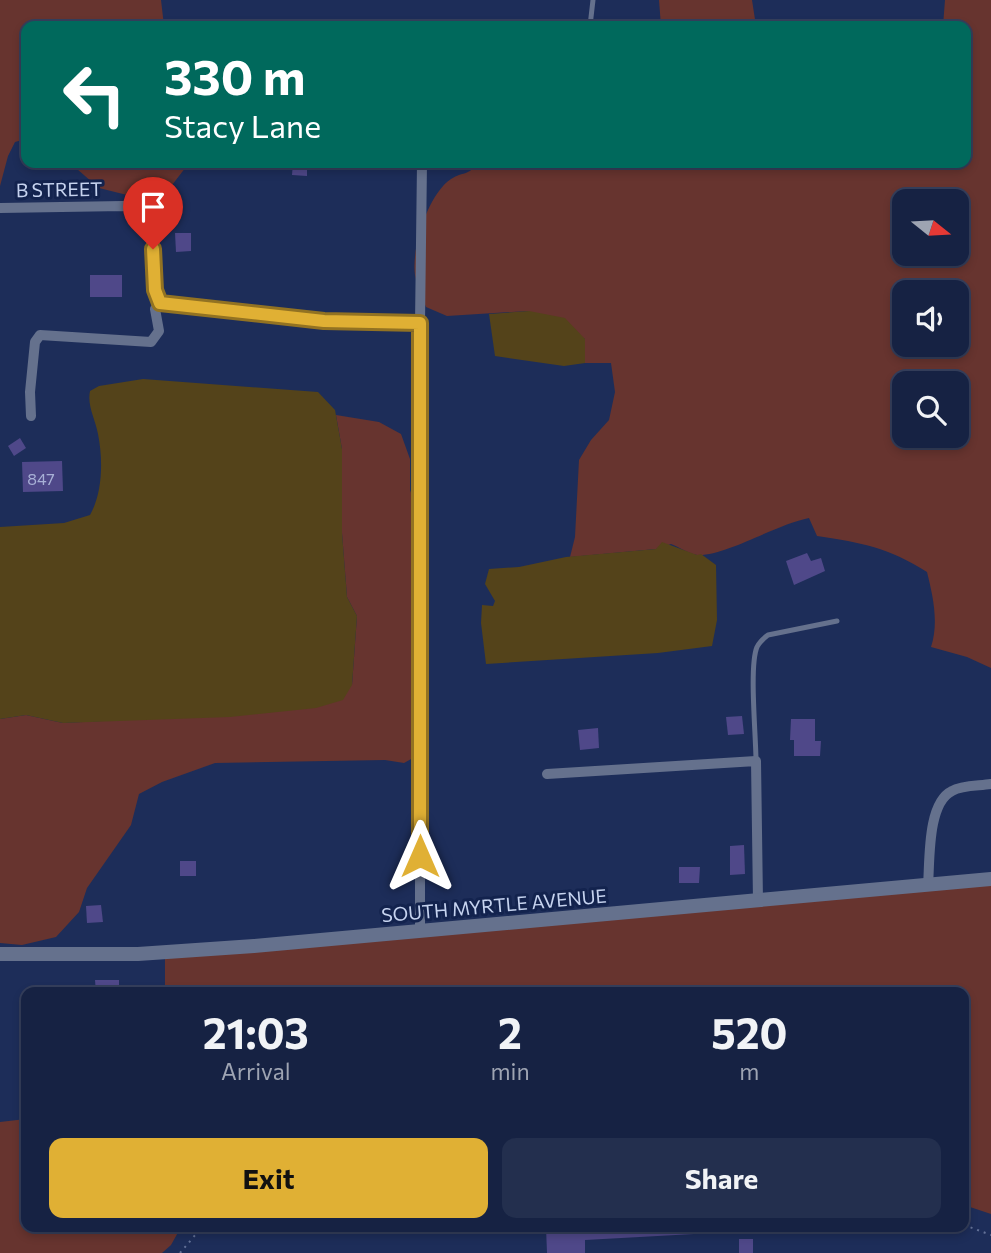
<!DOCTYPE html>
<html lang="en">
<head>
<meta charset="utf-8">
<style>
  :root { --surface:#162243; --page:#232f4e; --text:#f1f3f6; --muted:#9ea4b2; --line:#353f5c; --accent:#e0b034 }
  body { margin:0; font-family:Commissioner,sans-serif; background:var(--page); color:var(--text); height:100vh; display:flex; flex-direction:column; font-size:26px; white-space:nowrap }
  * { box-sizing:border-box; margin:0 }
  p { font-size:23px; color:var(--muted) }
  .icon { flex:none; width:38px; height:38px; fill:none; stroke:currentColor; stroke-width:2; stroke-linecap:round; stroke-linejoin:round }
  .map { position:relative; flex:1; overflow:hidden }
  .side { position:absolute; left:21px; top:987px; width:948px; height:245px; display:flex; flex-direction:column; background:var(--surface); border-radius:14px; box-shadow:0 4px 10px #0003,0 0 0 2px var(--line) }
  .side>* { flex:none }
  .banner { position:absolute; left:21px; top:21px; width:950px; height:147px; border-radius:14px; box-shadow:0 4px 10px #0003,0 0 0 2px var(--line); background:#00695c; color:#fff; overflow:hidden }
  .needle { width:46px; rotate:108deg }
  .controls { position:absolute; left:892px; top:189px; display:grid; gap:14px }
  .controls a { display:grid; place-items:center; width:77px; height:77px; border-radius:14px; background:var(--surface); box-shadow:0 4px 10px #0003,0 0 0 2px var(--line); font-size:35px }
  .pin { position:absolute; display:grid; place-items:center; width:60px; height:60px; color:#fff; margin:-72px -30px; border-radius:50% 50% 50% 0; rotate:-45deg; box-shadow:0 0 7px #0007 }
  .pin .icon { rotate:45deg }
  .me { position:absolute; width:77px; margin:-38px; rotate:0deg; stroke-linejoin:round; filter:drop-shadow(0 0 5px #0008) }
  .turn { display:flex; align-items:center; gap:24px; height:147px; padding:0 28px; font-size:32px }
  .turn .icon { width:91px; height:91px; stroke-width:2.5 }
  .turn b { display:block; font-size:49px; line-height:60px }
  .eta { display:flex; justify-content:space-evenly; align-items:center; height:119px; text-align:center }
  .eta b { font-size:42px; font-weight:700; line-height:49px }
  .button { display:flex; gap:14px; margin-top:auto; padding:14px 28px }
  .button a { flex:1; height:80px; border-radius:14px; background:var(--accent); color:#111; font-size:28px; font-weight:700; line-height:80px; text-align:center }
  .button a+a { background:var(--page); color:var(--text) }
  .map>svg:first-child { display:block }
  .green { fill:#67342f; fill-rule:evenodd }
  .water { fill:#54431a }
  .building { fill:#4f4889 }
  .lines { fill:none; stroke-linecap:round; stroke-linejoin:round }
  .path { stroke:#647298; stroke-width:2; stroke-dasharray:2 5; stroke-linecap:butt }
  .service { stroke:#65718d; stroke-width:5 }
  .minor { stroke:#65718d; stroke-width:10 }
  .tertiary { stroke:#65718d; stroke-width:14 }
  .route-casing { stroke:#927222; stroke-width:18 }
  .route { stroke:#e0b034; stroke-width:12 }
  .labels { text-anchor:middle; dominant-baseline:central; stroke-width:6; stroke-linejoin:round; paint-order:stroke }
  .number-label { font-size:16px; fill:#a8b0d6 }
  .street-label { font-size:19px; fill:#c6d3ef; stroke:#13234e }
</style>
</head>
<body>
<div class="map">
<svg width="991" height="1253" viewBox="0 0 991 1253">
  <rect width="100%" height="100%" fill="#1d2d59"/>
  <g class="green">
    <path d="M0 0H161L164 26H26V139L15 142 8 156 0 186Z"/>
    <path d="M659 0H752L756 26H661Z"/>
    <path d="M945 0H991V668L967 657 931 647C939 623 933 596 927 572 887 547 863 543 817 536L809 518C777 524 724 557 697 555 689 554 679 547 671 544L656 549 570 557 575 537 579 460 591 440 609 420 615 392 611 363H585V339L528 311 447 316 426 307C422 297 417 285 415 275 411 249 428 194 451 179 464 171 466 177 479 163H966V26H943ZM905 201H957V254H905ZM905 292H957V345H905ZM905 383H957V436H905Z"/>
    <path d="M70 163H189L169 189 131 196 99 188Z"/>
    <path d="M336 415 379 422 401 434 410 459V490L419 513 413 758 404 763 385 760 215 763 162 782 139 794 131 825 87 888 79 912 56 937 22 945 0 943V719L26 715 63 723 122 720 352 685 357 616 347 597 342 533V449Z"/>
    <path d="M991 879V1214L964 1205V992H165V952Z"/>
    <path d="M26 1119V1227H181L171 1245 162 1253H0V1122Z"/>
  </g>
  <g class="water">
    <path d="M529 311 565 318 585 339V363L564 366 495 356 489 314Z"/>
    <path d="M143 379 318 392 335 410 342 449V533L347 597 357 616 352 685 343 700 316 708 230 717 63 723 26 715 0 719V527L64 523 90 515C103 492 103 459 98 434 95 418 87 406 90 391L99 386Z"/>
    <path d="M662 542 697 555 701 554 716 565 717 620 712 646 658 653 486 664 481 623 482 605 493 606 495 601 485 584 489 569 519 567 566 557 656 549Z"/>
  </g>
  <g class="building">
    <path d="M293 163H307V176L292 175Z"/>
    <path d="M175 233H191V251L176 252Z"/>
    <rect x="90" y="275" width="32" height="22"/>
    <path d="M20 438 26 448 14 456 8 446Z"/>
    <path d="M62 461 63 491 23 492 22 462Z"/>
    <path d="M807 553 811 561 821 558 825 571 794 585 786 561Z"/>
    <path d="M742 716 744 734 728 735 726 717Z"/>
    <path d="M791 719H815V741H821L820 756H794V740H790Z"/>
    <path d="M598 728 599 748 580 750 578 730Z"/>
    <path d="M744 845 745 874 730 875V846Z"/>
    <rect x="180" y="861" width="16" height="15"/>
    <path d="M679 867H700L699 883H679Z"/>
    <path d="M101 905 103 922 87 923 86 906Z"/>
    <path d="M95 980H119V992H96Z"/>
    <path d="M546 1227H694V1234L585 1240V1253H547Z"/>
    <rect x="739" y="1239" width="14" height="14"/>
  </g>
  <g class="lines">
    <g class="path">
      <path d="M964 1225 991 1235"/>
      <path d="M180 1253 202 1227"/>
    </g>
    <g class="service">
      <path d="M590 26 593 0"/>
      <path d="M756 761C756 736 749 666 757 647 760 641 764 638 768 635L837 621"/>
    </g>
    <g class="minor">
      <path d="M0 208 123 206C130 207 139 206 145 211 160 223 150 282 160 303"/>
      <path d="M31 416 30 392 35 342 40 335 151 342 159 331 155 309 160 303 324 321 420 323"/>
      <path d="M547 774 756 761 758 901"/>
      <path d="M928 885C930 861 927 803 952 791 962 785 980 786 991 784"/>
      <path d="M420 930V323L422 163"/>
    </g>
    <path class="tertiary" d="M0 954H138L254 946 991 879"/>
  </g>
  <g class="lines">
    <g class="route-casing">
      <path id="route" d="M153 249 155 290 160 303 324 321 420 323V856"/>
    </g>
    <use href="#route" class="route"/>
  </g>
  <g class="labels">
    <g class="number-label">
      <text x="41" y="478">847</text>
    </g>
    <g class="street-label">
      <text transform="translate(59 189) rotate(-1)">B STREET</text>
      <text transform="translate(494 905) rotate(-5)">SOUTH MYRTLE AVENUE</text>
    </g>
  </g>
</svg>
<div class="controls">
<a><svg class="needle" viewBox="-14 -14 28 28"><path d="M0-13l5 13h-10z" fill="#e53935"/><path d="M0 13l5-13h-10z" fill="#9ea4b2"/></svg></a>
<a><svg class="icon" aria-label="sound" viewBox="0 0 24 24"><path d="M4 9h4l5-4v14l-5-4H4zM17 9q2 3 0 6"/></svg></a>
<a><svg class="icon" aria-label="search" viewBox="0 0 24 24"><circle cx="10" cy="10" r="6"/><path d="M15 15l6 6"/></svg></a>
</div>
<div class="pin" style="left:153px;top:249px;background:#d93025"><svg class="icon" aria-label="arrive" viewBox="0 0 24 24"><path d="M6 21V4h12l-3 4 3 4H6"/></svg></div>
<svg class="me" style="left:420px;top:856px" viewBox="-20 -20 40 40"><path d="M0-17L14 15 0 8-14 15z" fill="#e0b034" stroke="#fff" stroke-width="4"/></svg>
<div class="banner">
<div class="turn"><svg class="icon" aria-label="left" viewBox="0 0 24 24"><path d="M17 20v-9H6M10 6l-5 5 5 5"/></svg><div><b>330 m</b>Stacy Lane</div></div>
</div>
<section class="side">
<div class="eta">
<div><b>21:03</b><p>Arrival</p></div>
<div><b>2</b><p>min</p></div>
<div><b>520</b><p>m</p></div>
</div>
<div class="button"><a>Exit</a><a>Share</a></div>
</section>
</div>
</body>
</html>
